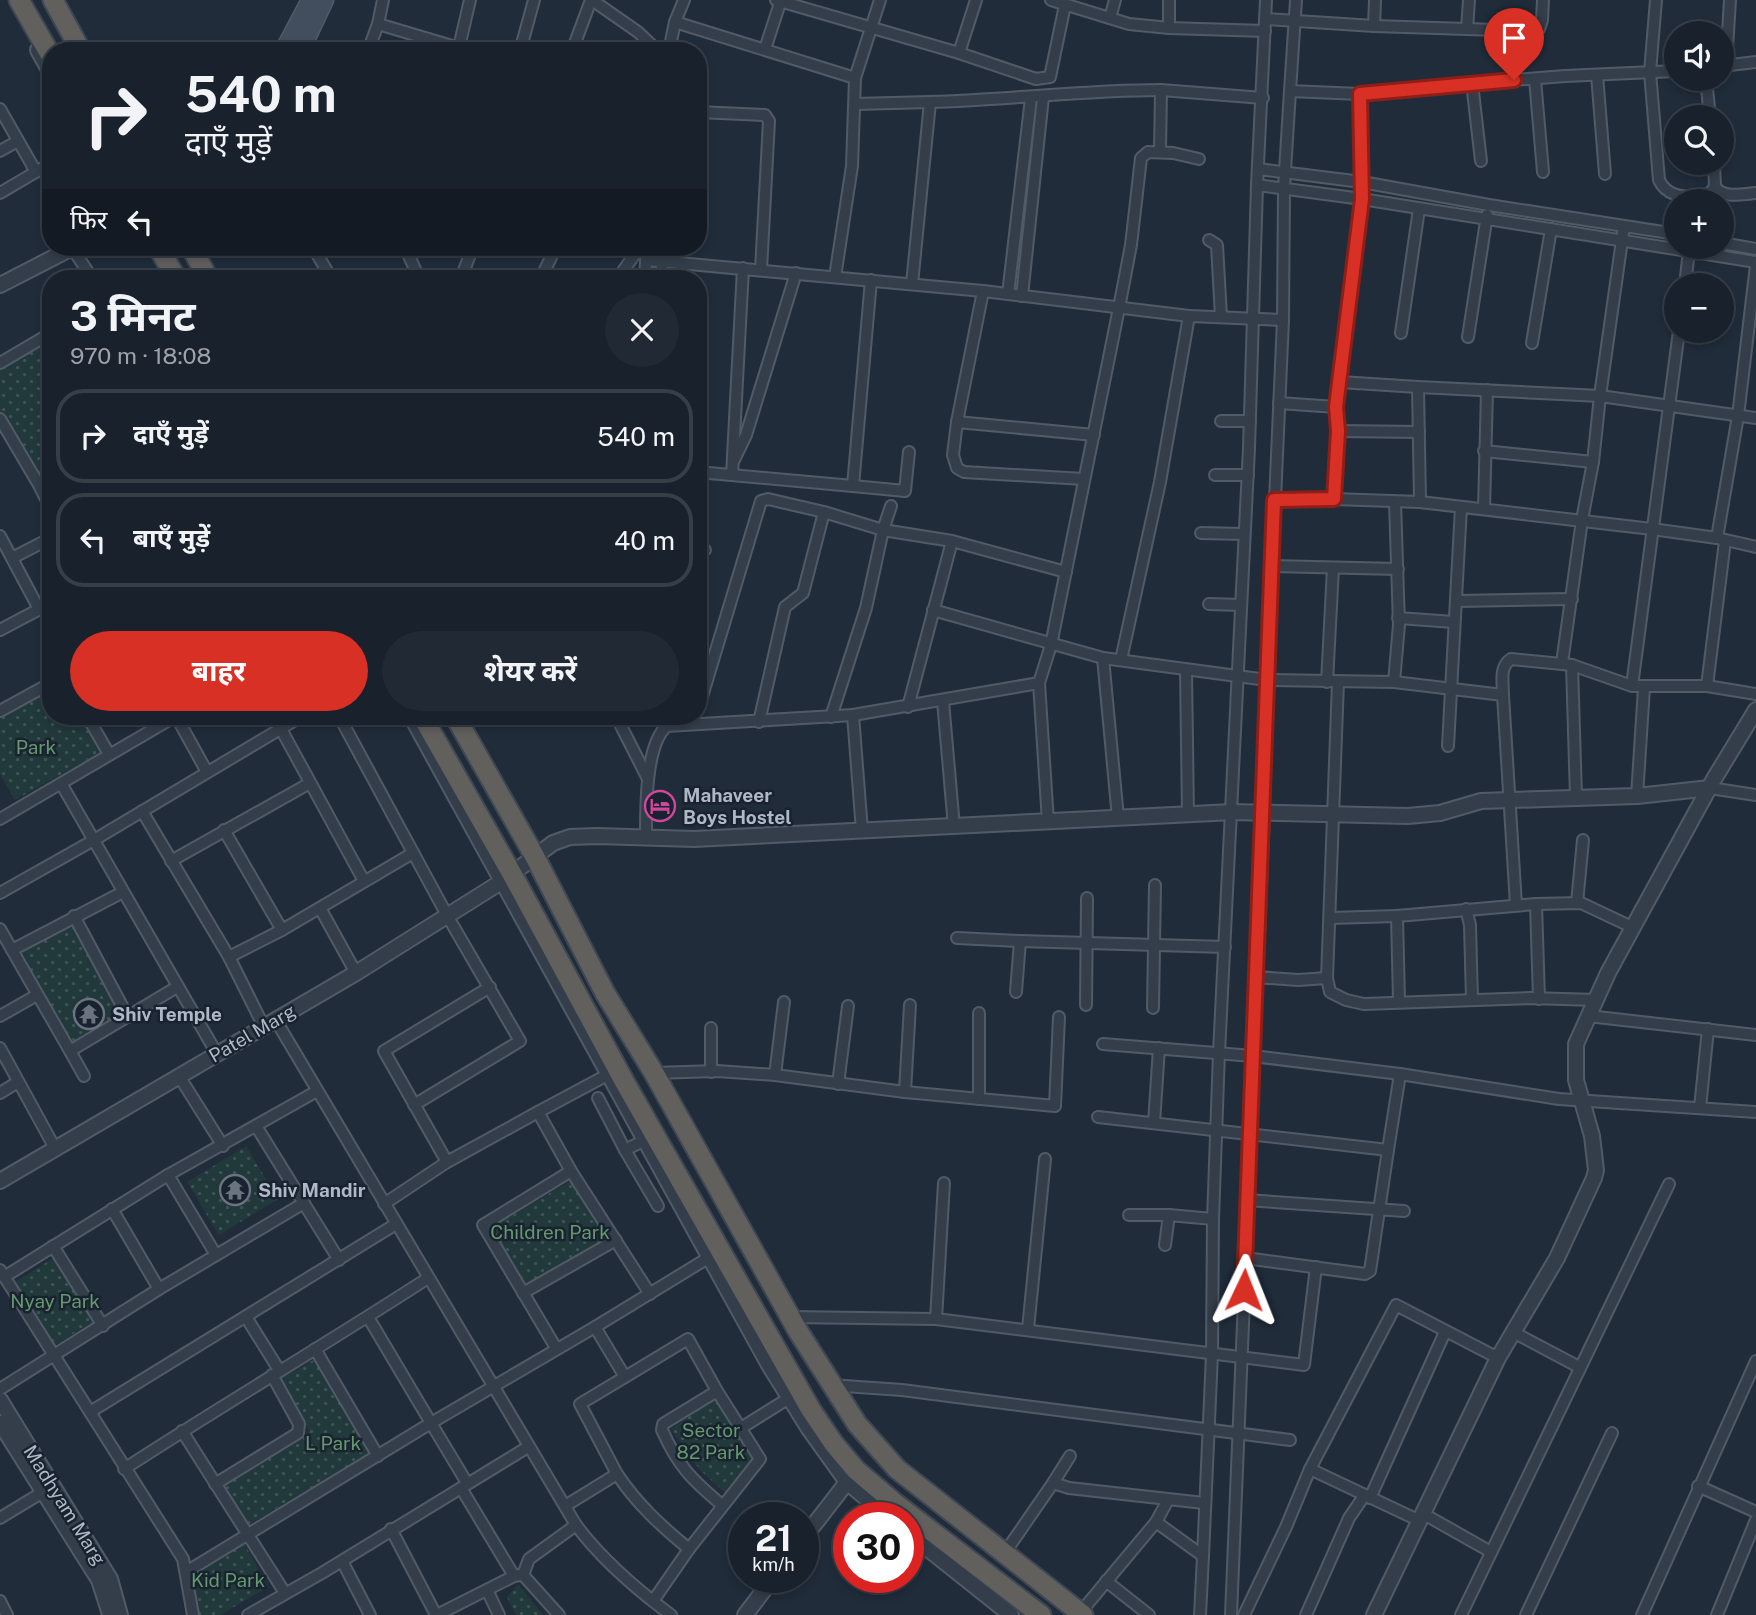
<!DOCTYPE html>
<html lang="hi">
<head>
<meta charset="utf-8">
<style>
  :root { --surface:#18212c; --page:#212934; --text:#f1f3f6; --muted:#9fa3a9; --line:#363e48; --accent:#d93025 }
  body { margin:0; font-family:"Public Sans","Noto Sans Devanagari",sans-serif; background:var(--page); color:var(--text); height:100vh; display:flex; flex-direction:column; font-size:26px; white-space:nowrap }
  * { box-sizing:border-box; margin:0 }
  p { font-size:23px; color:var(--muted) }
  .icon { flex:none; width:38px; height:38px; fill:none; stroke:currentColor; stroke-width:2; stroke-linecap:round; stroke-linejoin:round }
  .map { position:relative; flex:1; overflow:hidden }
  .side { position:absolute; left:42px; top:270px; width:665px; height:455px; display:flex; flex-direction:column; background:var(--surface); border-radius:28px; box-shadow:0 4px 10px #0003,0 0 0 2px var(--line) }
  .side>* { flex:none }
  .banner { position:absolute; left:42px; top:42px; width:665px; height:214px; border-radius:28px; box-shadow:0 4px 10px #0003,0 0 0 2px var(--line); background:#18212c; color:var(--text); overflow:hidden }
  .tools { position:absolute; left:1664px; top:21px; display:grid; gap:14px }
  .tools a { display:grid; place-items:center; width:70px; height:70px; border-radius:50%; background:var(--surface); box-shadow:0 4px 10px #0003,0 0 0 2px var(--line); font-size:35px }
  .speed { position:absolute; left:728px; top:1502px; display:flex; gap:14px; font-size:35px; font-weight:700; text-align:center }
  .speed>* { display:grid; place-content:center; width:91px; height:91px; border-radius:50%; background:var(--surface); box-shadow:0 4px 10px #0003,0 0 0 2px var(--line); line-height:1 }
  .speed small { font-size:18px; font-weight:400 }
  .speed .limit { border:10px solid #d22; background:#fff; color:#111 }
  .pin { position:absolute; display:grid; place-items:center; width:60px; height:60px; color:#fff; margin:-72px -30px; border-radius:50% 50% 50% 0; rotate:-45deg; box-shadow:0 0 7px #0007 }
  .pin .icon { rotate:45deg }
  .me { position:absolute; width:77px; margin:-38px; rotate:2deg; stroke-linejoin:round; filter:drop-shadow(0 0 5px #0008) }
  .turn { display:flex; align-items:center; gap:24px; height:147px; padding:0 28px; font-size:32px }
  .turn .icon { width:91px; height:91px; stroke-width:2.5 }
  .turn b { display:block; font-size:49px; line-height:60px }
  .then { display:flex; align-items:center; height:66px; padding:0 28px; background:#0003; gap:14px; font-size:26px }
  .round { display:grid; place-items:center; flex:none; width:74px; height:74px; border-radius:37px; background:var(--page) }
  .headline { display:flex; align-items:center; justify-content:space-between; height:119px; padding:0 28px }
  h1 { font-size:42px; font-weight:700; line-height:52px }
  .primary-button { display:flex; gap:14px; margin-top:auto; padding:14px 28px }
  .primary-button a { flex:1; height:80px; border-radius:42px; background:var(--accent); color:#fff; font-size:28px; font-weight:700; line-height:80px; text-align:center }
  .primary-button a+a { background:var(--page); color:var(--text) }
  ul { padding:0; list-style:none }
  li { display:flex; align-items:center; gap:21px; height:94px; margin:0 14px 10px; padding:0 14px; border:4px solid var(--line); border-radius:28px }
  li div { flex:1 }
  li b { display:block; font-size:26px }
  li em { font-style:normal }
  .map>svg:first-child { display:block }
  .park { fill:url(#park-dots) }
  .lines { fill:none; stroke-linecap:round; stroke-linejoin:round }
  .minor-casing { stroke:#515b68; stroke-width:14 }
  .tertiary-casing { stroke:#515b68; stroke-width:18 }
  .secondary-casing { stroke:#515b68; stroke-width:19 }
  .trunk-casing { stroke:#3e4855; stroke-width:23 }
  .minor { stroke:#343e4a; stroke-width:10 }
  .tertiary { stroke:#343e4a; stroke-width:14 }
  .secondary { stroke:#424d5d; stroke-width:16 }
  .trunk { stroke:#62605d; stroke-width:19 }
  .route-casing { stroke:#8d1f18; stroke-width:18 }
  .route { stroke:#d93025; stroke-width:12 }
  .labels { text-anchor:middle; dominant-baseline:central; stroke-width:5; stroke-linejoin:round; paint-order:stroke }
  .park-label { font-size:19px; fill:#65986f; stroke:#19232f }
  .poi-label { font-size:19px; font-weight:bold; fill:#aeb8c7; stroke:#19232f; text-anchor:start }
  .street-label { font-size:19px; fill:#aeb8c7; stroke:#19232f }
</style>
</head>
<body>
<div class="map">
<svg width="1756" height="1615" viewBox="0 0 1756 1615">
  <defs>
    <pattern id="park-dots" width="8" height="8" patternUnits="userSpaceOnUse" patternTransform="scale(1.75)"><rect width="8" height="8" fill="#22393b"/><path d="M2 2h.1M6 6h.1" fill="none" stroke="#405456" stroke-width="1.8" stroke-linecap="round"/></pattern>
  </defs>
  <rect width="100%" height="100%" fill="#202c3a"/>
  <g class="park">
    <path d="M51 333V478L39 485 0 419V363Z"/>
    <path d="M51 690V716H80L101 752 15 800 0 774V718Z"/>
    <path d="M73 924 121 1016 71 1045 21 950Z"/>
    <path d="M246 1146 278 1199 219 1235 187 1182Z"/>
    <path d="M574 1179 608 1237 527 1285 492 1227Z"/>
    <path d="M55 1257 94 1321 55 1345 15 1282Z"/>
    <path d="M315 1359 371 1453 248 1525 222 1482 309 1431 279 1380Z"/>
    <path d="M715 1399 754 1461 725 1493 699 1469 671 1429Z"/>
    <path d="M243 1541 268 1587 220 1615H199L193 1571Z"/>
    <path d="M518 1584 543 1615H516L507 1597Z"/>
  </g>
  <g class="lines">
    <g class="minor-casing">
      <g id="minor">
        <path d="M592 0 638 32 658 51"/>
        <path d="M684 0 675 22 855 78"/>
        <path d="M776 0 959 53 976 0"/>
        <path d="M1051 0 1129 24 1169 28 1265 31"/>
        <path d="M1296 0 1290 91 1360 94 1424 87 1565 76 1676 71"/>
        <path d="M1656 0 1650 72 1659 180C1666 195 1682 198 1697 196V201"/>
        <path d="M1110 18 1115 0"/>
        <path d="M1266 19 1374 26 1467 29 1469 0"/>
        <path d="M378 24 469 51"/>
        <path d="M1374 26 1375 0"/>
        <path d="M1169 28V0"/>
        <path d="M1467 29 1524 31 1539 29 1542 20 1543 0"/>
        <path d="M459 47 470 0"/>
        <path d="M765 49 781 0"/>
        <path d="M368 51 378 24 383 0"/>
        <path d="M520 51 534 0"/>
        <path d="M572 51 591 0"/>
        <path d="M669 51 675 22"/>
        <path d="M959 53 1036 79 1050 77 1065 5"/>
        <path d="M1726 65 1730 0"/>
        <path d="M1722 66 1756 62"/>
        <path d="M1597 75 1605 174"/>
        <path d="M1535 79 1543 172"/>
        <path d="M1706 79 1710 117"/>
        <path d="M1472 83 1481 161"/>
        <path d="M930 102C1007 100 1084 90 1161 90"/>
        <path d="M855 104 930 102 912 284"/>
        <path d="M0 109 36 172"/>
        <path d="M698 112 765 115 769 121 761 270"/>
        <path d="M0 151 18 141"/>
        <path d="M1160 151 1161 90 1263 98"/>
        <path d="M1258 169 1362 182 1489 205 1676 234"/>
        <path d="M1257 185 1362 199 1756 262"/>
        <path d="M1715 187C1724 199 1743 194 1756 193"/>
        <path d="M0 193 51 163"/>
        <path d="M1697 196 1709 194 1715 187 1714 163"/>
        <path d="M1209 240 1217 245 1221 317"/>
        <path d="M1722 243 1756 249"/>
        <path d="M313 247 331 278"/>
        <path d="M405 247 419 278"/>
        <path d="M72 248 92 278"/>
        <path d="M646 260 983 291 1189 316 1283 320"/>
        <path d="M835 277 852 166 855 78 880 0"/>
        <path d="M461 278 473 247"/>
        <path d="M541 278 556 247"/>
        <path d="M618 278 640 247"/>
        <path d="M645 278 647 247"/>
        <path d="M661 278 663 247"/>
        <path d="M871 280 853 486 905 491 909 452"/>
        <path d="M1685 285 1689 251"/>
        <path d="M983 291 957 422 953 455 957 468 964 472 1084 479"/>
        <path d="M1008 294 1031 98"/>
        <path d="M1022 296 1043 97"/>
        <path d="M1401 333 1419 209"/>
        <path d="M1468 337 1487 215"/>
        <path d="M1532 343 1551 229"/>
        <path d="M0 363 51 333"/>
        <path d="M1340 382 1362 199 1360 94"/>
        <path d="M1418 387 1600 396 1756 418"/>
        <path d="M1279 403 1336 407 1338 431 1334 499"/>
        <path d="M1336 407 1340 382 1418 387 1420 502"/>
        <path d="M0 419 39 485 51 509"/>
        <path d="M1221 421H1250"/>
        <path d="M957 422 1094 435"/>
        <path d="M1338 431 1419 432"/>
        <path d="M1484 451 1593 462"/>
        <path d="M734 460 746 435 796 273"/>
        <path d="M698 472 853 486"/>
        <path d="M732 475 743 268"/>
        <path d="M1215 475H1248"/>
        <path d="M1274 501 1334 499 1420 502 1652 529 1717 538 1756 547"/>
        <path d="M1484 509 1487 390"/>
        <path d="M1201 533 1244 534"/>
        <path d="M0 536 39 609"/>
        <path d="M1717 538 1738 416 1756 265"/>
        <path d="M698 547 705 550"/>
        <path d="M12 558 51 538"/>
        <path d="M1272 566 1398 569"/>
        <path d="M1457 601 1572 599"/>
        <path d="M1209 604 1241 605"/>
        <path d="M933 610 1103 658 1267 680 1394 682 1503 695"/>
        <path d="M1398 618 1454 622"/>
        <path d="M0 630 51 603"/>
        <path d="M1103 658 1118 818"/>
        <path d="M1121 660 1160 482 1189 316"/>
        <path d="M1562 663 1582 520 1593 462 1600 396 1624 226"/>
        <path d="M1572 665 1576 797"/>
        <path d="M1186 670 1188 815"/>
        <path d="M1327 682 1333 568"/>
        <path d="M1338 682 1327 978 1330 992 1346 1000 1364 1004 1530 998 1596 1000"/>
        <path d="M1394 682 1399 625 1395 502"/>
        <path d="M1632 686 1679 331"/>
        <path d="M1707 686 1725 541"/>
        <path d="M943 701 954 827"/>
        <path d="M908 707 952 541 1066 572"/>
        <path d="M698 710 761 501 768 499 824 512 883 530 891 506"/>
        <path d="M0 711 51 683"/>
        <path d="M853 715 862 831"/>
        <path d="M87 716 109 754"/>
        <path d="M176 716 207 772"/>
        <path d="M339 716 448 917 520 1041 414 1105"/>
        <path d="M616 716 647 777"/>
        <path d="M831 717 866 608 883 530 952 541"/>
        <path d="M759 722 785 607 803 593 824 512"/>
        <path d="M281 729 364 881"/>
        <path d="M1448 746 1461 507"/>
        <path d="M62 785 217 1054"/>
        <path d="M1710 788 1756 795"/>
        <path d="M1637 796 1644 688"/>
        <path d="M142 811 229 957 264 1027"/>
        <path d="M0 819 176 716"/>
        <path d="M1048 822 1039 683 1051 645 1119 308 1131 245 1141 158 1148 152 1173 153 1199 159"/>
        <path d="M224 830 282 930"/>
        <path d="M646 838C646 810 645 744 667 726L853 715 1039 683"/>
        <path d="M171 861 310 783"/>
        <path d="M0 893 94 840 302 716"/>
        <path d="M1577 903 1583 840"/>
        <path d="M1516 905 1503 695C1503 682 1499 667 1511 659L1572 665 1632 686H1707L1756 694"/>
        <path d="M320 908 356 973"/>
        <path d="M1466 909 1470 925 1472 1000"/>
        <path d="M74 916 128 1017"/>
        <path d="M1330 918 1397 916"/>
        <path d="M0 929 70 1051 177 987"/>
        <path d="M957 938 1020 941"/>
        <path d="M12 950 123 892"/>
        <path d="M229 957 282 930 413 853"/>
        <path d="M1256 977 1298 980 1327 978"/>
        <path d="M1016 992 1020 941 1225 947"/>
        <path d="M1539 999 1536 904 1581 903 1634 928"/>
        <path d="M1399 1001 1397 916 1536 904"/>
        <path d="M1086 1005 1087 898"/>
        <path d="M1153 1008 1155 885"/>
        <path d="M0 1016 37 995"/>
        <path d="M1588 1016 1756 1035"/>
        <path d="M275 1019 576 1525C602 1560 636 1589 671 1615"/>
        <path d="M1103 1044 1253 1056 1400 1074 1559 1099 1756 1112"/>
        <path d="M0 1048 56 1150"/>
        <path d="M70 1051 84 1076"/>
        <path d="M711 1072V1028"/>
        <path d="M654 1073 717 1071 775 1075 905 1092 1055 1106 1059 1017"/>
        <path d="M609 1074 538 1112 571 1171 650 1294"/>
        <path d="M775 1075 784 1002"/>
        <path d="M179 1076 223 1146"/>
        <path d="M838 1084 848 1006"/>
        <path d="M905 1092 910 1005"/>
        <path d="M0 1093 18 1082"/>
        <path d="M598 1098 625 1150"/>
        <path d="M979 1099V1013"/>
        <path d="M1700 1108 1708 1029"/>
        <path d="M1098 1117 1388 1150 1400 1074"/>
        <path d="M1154 1123 1159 1048"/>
        <path d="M256 1126 339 1260"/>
        <path d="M645 1140 625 1150 658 1206"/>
        <path d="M447 1162 384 1051 490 987"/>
        <path d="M168 1175 216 1255"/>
        <path d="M1246 1200 1404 1211"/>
        <path d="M384 1204 447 1162 538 1112"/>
        <path d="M112 1209 159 1289"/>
        <path d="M1129 1215H1169"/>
        <path d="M1165 1245 1169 1215 1213 1219"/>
        <path d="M53 1246 103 1326"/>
        <path d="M1245 1258 1365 1274 1370 1271 1388 1150"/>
        <path d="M0 1270 183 1559 193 1615"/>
        <path d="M4 1277 168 1175 317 1091"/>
        <path d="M523 1293 616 1240"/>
        <path d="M246 1317 279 1370"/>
        <path d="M368 1317 431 1423 595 1327 625 1377 580 1404 617 1474"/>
        <path d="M790 1317 936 1319 1304 1365 1316 1267"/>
        <path d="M936 1319 944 1183"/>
        <path d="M595 1327 708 1258"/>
        <path d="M1028 1329 1045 1159"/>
        <path d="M1513 1332 1579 1367"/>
        <path d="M556 1348 483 1225 571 1171"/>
        <path d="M315 1349 378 1456"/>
        <path d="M625 1377 688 1339 717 1391 760 1459 689 1549 653 1601"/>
        <path d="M830 1385 902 1390 1290 1440"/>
        <path d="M0 1389 159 1289 304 1203"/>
        <path d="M717 1391 663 1424 662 1430C678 1466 692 1480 722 1505"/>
        <path d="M90 1412 396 1224"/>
        <path d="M741 1428 789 1398"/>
        <path d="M182 1431 285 1593"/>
        <path d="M124 1469C224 1404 328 1343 428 1278"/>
        <path d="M1310 1469 1418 1520"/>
        <path d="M1053 1483 1070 1456"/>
        <path d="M215 1484 298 1433 299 1424 272 1375"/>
        <path d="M1698 1486 1756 1512"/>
        <path d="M461 1488 514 1576"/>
        <path d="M1370 1498 1445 1332"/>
        <path d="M565 1506 617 1474C637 1504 661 1526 689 1549"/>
        <path d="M1422 1513 1491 1552"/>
        <path d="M0 1518 43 1492"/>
        <path d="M1156 1522 1203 1556 1212 1354 1213 1219 1219 1053 1249 448 1257 185 1266 0"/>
        <path d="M391 1529 436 1615"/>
        <path d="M1004 1554 1053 1483 1069 1488 1204 1503"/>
        <path d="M342 1561 370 1615"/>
        <path d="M186 1572 431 1423 467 1483"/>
        <path d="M1106 1581 1149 1615"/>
        <path d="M487 1590 499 1615"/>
        <path d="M0 1601 7 1615"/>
        <path d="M1080 1613 1156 1522 1168 1500"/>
        <path d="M248 1615 322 1573 528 1447"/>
        <path d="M437 1615 514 1576 520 1575"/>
        <path d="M559 1615 523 1575 529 1559 576 1525"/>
        <path d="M1200 1615 1203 1556"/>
        <path d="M1231 1615 1264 813 1267 680 1283 320 1284 187 1290 91"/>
        <path d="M1244 1615 1286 1527 1310 1469 1396 1305 1498 1358"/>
        <path d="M1306 1615 1349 1518 1364 1496"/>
        <path d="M1461 1615 1669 1184"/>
        <path d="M1526 1615 1612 1433"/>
        <path d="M1642 1615 1756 1361"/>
        <path d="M1717 1615 1756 1520"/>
      </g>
    </g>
    <g class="tertiary-casing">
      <g id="tertiary">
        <path d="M38 50 51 73"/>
        <path d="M0 285 74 247"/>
        <path d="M411 716 769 1365 809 1429 847 1482 889 1517"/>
        <path d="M0 1181 356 973 501 882 553 843 570 837 597 836 694 839 1233 812 1408 816 1440 813 1481 801 1637 796 1710 788"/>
        <path d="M0 1400 110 1579 120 1615"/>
        <path d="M0 1423 99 1580 110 1614"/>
        <path d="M908 1533 1011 1615"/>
        <path d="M803 1539 851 1477"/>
        <path d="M745 1615 774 1577"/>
        <path d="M1374 1615 1498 1358 1557 1258 1594 1178 1596 1170 1592 1136 1576 1080V1044L1608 973 1714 779 1756 710"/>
      </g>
    </g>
    <g class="secondary-casing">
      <g id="secondary">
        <path d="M283 51 310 0"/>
        <path d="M301 51 325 0"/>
      </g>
    </g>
    <g class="trunk-casing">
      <g id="trunk">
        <path d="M19 0 51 56"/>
        <path d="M53 0 81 51"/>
        <path d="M158 247 176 278"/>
        <path d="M191 247 208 278"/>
        <path d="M422 716 512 874 624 1081 811 1410 834 1444 856 1470 896 1504 1041 1615"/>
        <path d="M455 716 535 857 605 993 654 1073 798 1331 857 1424 897 1469 1083 1615"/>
      </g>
    </g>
    <use href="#minor" class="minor"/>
    <use href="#tertiary" class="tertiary"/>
    <use href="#secondary" class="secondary"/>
    <use href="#trunk" class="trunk"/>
  </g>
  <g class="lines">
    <g class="route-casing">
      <path id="route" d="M1244 1290 1274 500 1334 499 1338 431 1336 407 1362 199 1360 94 1514 80"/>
    </g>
    <use href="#route" class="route"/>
  </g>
  <defs>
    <g id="hotel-ring" transform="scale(1.575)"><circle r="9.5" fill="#19232f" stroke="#d1479c" stroke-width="1.5"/><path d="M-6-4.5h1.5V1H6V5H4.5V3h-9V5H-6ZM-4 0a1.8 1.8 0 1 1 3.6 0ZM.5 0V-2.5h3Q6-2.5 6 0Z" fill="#d1479c"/></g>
    <g id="temple-ring" transform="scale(1.575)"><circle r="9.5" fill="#19232f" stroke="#6b7280" stroke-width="1.5"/><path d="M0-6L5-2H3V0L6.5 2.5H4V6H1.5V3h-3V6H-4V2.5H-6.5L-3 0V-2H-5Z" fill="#6b7280"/></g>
  </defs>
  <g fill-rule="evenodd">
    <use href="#hotel-ring" x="660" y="806"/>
    <use href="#temple-ring" x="89" y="1014"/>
    <use href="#temple-ring" x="235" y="1190"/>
  </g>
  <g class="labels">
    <g class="park-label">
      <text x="36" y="747">Park</text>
      <text x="550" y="1232">Children Park</text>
      <text x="55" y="1301">Nyay Park</text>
      <text x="711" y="1430">Sector<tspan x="711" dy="22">82 Park</tspan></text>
      <text x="333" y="1443">L Park</text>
      <text x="228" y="1580">Kid Park</text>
    </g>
    <g class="poi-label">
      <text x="683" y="795">Mahaveer<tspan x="683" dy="22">Boys Hostel</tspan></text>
      <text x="112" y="1014">Shiv Temple</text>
      <text x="258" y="1190">Shiv Mandir</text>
    </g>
    <g class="street-label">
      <text transform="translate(252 1033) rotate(-30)">Patel Marg</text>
      <text transform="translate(65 1505) rotate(58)">Madhyam Marg</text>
    </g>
  </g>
</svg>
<div class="tools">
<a><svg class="icon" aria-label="sound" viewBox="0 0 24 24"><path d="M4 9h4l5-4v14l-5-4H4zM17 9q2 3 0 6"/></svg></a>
<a><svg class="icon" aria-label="search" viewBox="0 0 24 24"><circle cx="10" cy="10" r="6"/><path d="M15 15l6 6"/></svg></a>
<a>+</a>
<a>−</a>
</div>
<div class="speed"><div>21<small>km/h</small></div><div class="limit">30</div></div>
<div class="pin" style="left:1514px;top:80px;background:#d93025"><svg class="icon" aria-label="arrive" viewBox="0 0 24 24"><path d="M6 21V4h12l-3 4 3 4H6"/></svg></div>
<svg class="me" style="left:1244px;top:1290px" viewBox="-20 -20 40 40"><path d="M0-17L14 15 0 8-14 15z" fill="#d93025" stroke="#fff" stroke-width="4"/></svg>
<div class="banner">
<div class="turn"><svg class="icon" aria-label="right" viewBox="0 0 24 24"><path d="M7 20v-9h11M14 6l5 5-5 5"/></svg><div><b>540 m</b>दाएँ मुड़ें</div></div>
<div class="then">फिर<svg class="icon" aria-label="left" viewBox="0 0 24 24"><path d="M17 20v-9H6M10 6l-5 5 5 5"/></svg></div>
</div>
<section class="side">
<div class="headline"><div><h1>3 मिनट</h1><p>970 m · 18:08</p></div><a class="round"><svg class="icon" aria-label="close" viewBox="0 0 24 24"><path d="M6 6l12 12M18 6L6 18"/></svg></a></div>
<ul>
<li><svg class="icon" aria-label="right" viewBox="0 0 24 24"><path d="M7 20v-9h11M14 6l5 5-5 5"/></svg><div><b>दाएँ मुड़ें</b></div><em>540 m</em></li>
<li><svg class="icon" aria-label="left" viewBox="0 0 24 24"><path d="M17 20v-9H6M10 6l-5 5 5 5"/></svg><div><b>बाएँ मुड़ें</b></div><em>40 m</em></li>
</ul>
<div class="primary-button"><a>बाहर</a><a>शेयर करें</a></div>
</section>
</div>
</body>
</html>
